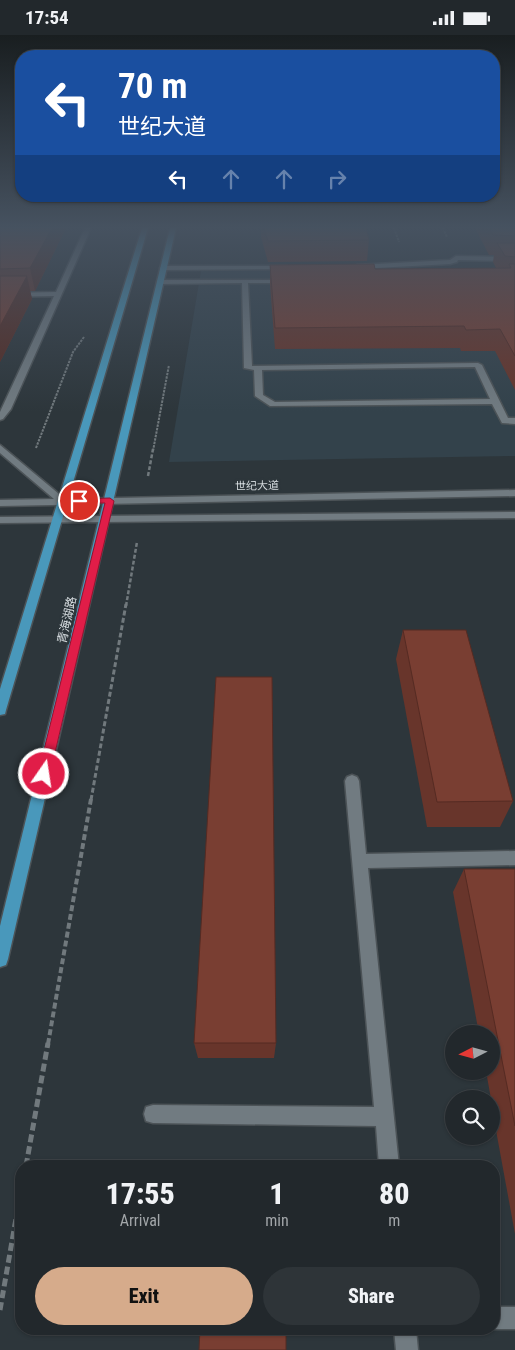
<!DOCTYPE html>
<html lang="en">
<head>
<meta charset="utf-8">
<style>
  :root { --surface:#22282c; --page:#2e3438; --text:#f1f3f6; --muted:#a2a6a9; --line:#3f4448; --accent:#d6ab8b }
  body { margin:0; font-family:"Roboto Condensed","Noto Sans SC",sans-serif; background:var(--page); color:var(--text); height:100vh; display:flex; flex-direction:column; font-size:19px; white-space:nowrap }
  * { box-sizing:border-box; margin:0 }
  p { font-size:16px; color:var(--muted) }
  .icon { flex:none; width:28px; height:28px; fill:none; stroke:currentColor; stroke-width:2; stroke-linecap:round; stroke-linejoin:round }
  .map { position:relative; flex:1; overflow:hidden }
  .side { position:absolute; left:15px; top:1125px; width:485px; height:175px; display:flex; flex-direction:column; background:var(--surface); border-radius:20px; box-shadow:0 1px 4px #0004,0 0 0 1px var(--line) }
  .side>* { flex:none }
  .banner { position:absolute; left:15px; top:15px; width:485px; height:152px; border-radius:20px; box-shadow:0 1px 4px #0004,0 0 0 1px var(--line); background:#1a4fa0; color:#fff; overflow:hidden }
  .needle { width:32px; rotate:264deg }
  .fabs { position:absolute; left:445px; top:990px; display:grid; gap:10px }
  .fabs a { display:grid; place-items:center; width:55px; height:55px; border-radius:50%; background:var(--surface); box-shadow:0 1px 4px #0004,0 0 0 1px var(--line); font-size:25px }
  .pin { position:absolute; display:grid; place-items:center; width:42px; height:42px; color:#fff; margin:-21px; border:2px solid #fff; border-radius:50%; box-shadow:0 1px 5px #0007 }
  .me { position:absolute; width:55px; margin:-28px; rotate:13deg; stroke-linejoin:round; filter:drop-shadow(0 0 4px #0008) }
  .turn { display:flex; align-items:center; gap:18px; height:105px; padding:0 20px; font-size:22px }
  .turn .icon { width:65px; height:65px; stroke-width:2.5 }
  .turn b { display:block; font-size:35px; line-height:42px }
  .lanes { display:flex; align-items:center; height:48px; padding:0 20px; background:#0003; justify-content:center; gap:25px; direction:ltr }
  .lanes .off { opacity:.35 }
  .eta { display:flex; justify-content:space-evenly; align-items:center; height:85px; text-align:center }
  .eta b { font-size:30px; font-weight:800; line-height:35px }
  .cta { display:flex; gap:10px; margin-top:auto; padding:10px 20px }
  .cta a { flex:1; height:58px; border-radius:30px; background:var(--accent); color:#111; font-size:20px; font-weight:800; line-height:58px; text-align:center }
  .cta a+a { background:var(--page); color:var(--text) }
  .status { display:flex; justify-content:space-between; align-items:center; height:35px; padding:0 25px; background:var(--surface); direction:ltr }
  .status svg { height:14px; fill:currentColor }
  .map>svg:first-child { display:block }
  .built { fill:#33424b }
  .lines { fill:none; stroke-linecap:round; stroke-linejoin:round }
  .minor-casing { stroke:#4c5357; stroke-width:3 }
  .major-casing { stroke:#4c5357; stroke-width:3 }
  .path-far4 { stroke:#71797d; stroke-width:2; stroke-dasharray:2.5 1; stroke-linecap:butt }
  .path-far3 { stroke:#71797d; stroke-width:2.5; stroke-dasharray:4 2; stroke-linecap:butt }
  .path-far2 { stroke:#71797d; stroke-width:3; stroke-dasharray:5 2.5; stroke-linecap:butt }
  .path-far1 { stroke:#71797d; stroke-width:4; stroke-dasharray:6 3; stroke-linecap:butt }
  .path { stroke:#71797d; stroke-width:5; stroke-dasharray:8 4; stroke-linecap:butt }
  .minor { fill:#717b81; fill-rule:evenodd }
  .major { fill:#4998bb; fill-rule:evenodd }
  .wall { fill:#68352b }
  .shaded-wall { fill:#552b23 }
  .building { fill:#793e32; stroke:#552b23 }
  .route { fill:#e11d48; stroke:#92132f }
  .labels { text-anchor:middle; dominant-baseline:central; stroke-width:5; stroke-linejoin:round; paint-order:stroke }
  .far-street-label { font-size:11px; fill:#d8dee1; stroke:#2d363b }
  .street-label { font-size:12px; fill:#d8dee1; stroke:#2d363b }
</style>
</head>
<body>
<div class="status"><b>17:54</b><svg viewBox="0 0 49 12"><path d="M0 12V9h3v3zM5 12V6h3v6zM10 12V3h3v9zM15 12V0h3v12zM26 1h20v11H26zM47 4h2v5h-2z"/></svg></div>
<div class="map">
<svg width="515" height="1315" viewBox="0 0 515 1315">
  <rect width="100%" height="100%" fill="#2d363b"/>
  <path class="built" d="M515 233V421L169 427 201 236Z"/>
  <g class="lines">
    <g class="minor-casing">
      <g id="minor">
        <path d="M85 193H91L11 374 3 384 0 385V377L54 261 0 262V258L56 257Z"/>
        <path d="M456 221 515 222V226L458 225 457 227 450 229 357 234 354 232 357 230 450 225Z"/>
        <path d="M287 231 290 233 289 234 163 235 160 233 163 231Z"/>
        <path d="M287 245V247L285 248H248L252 331 478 328 482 330 508 383H515V389L502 388 492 369 270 371 255 361 254 335 244 333 242 248 160 249 157 247 160 245ZM475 332 490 364 275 367 263 360 262 335Z"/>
        <path d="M0 410 65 464 515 455V461L0 471V465L54 464 0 418Z"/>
        <path d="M515 477V483L0 488V482Z"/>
        <path d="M352 740 357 742 359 746 366 819 515 816V830L368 833 399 1131H379L376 1091 153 1088 146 1086 144 1079 146 1072 153 1070 374 1072 345 746 347 742Z"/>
        <rect x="494" y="1272" width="21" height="22"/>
        <path d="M394 1294H416L418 1315H396Z"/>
      </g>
    </g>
    <g class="major-casing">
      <g id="major">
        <path d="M142 193H148L6 675 5 679 0 680V654Z"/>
        <path d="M170 193H176L8 924 6 930 0 932V891Z"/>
      </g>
    </g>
    <g class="path-far4">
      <path d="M394 193 399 207"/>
      <path d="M443 193 447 202"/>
      <path d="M36 413 73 317 84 302"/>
      <path d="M153 416 169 330"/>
    </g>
    <g class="path-far3">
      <path d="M148 441 153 414"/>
      <path d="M126 571 137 507"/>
    </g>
    <path class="path-far2" d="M91 765 126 569"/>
    <path class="path-far1" d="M48 1009 91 764"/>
    <g class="path">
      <path d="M26 1131 48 1008"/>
      <path d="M0 1275 21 1155"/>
    </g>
    <use href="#minor" class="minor"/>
    <use href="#major" class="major"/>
  </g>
  <g class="wall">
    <path d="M0 193H66L35 256H30L32 264 0 327Z"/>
    <path d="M261 193H366L369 205 367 226 268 227 261 202Z"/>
    <path d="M475 193H515V355L495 316H461L460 313 275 314 270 250V230L375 234 496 233 493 227 494 220H489Z"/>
    <path d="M403 595 513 766 500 792H427L396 624Z"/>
    <path d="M464 834H515V1199L491 1068V1064L486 1036H491V999H479L453 857Z"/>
    <path d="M194 1008H276L274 1023H198Z"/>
  </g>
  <g class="shaded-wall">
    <path d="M52 193H66L35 256 30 233Z"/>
    <path d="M27 241 32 264 0 327V291Z"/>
  </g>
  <g class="building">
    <path d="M0 193H52L30 233 0 234Z"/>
    <path d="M264 193H366L369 205 268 206Z"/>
    <path d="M489 193H515V201L493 200Z"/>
    <path d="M497 208H515V222L505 221Z"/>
    <path d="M374 229 375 234 511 233 509 229H515V321L500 294 466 295 464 291 275 293 270 230Z"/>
    <path d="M0 241H27L0 291Z"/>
    <path d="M403 595H466L513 766 437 767Z"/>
    <path d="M216 642H272L276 1008H194Z"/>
    <path d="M464 834H515V1091Z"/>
    <path d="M200 1294H286V1315H199Z"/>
  </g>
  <linearGradient id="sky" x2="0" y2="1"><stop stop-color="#191e20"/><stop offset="0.51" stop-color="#465260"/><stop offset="1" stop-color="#465260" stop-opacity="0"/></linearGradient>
  <rect width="515" height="377" fill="url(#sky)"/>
  <path class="route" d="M110 463 114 466 50 739 49 743 44 744 40 743 38 739 105 468 79 469 74 466 79 464Z"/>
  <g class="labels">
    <g class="far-street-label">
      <text transform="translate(257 451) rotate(-1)">世纪大道</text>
    </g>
    <g class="street-label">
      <text transform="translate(67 585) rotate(-77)">青海湖路</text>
    </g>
  </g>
</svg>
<div class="fabs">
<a><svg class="needle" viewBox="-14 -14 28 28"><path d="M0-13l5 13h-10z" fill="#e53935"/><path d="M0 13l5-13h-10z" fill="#a2a6a9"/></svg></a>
<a><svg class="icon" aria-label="search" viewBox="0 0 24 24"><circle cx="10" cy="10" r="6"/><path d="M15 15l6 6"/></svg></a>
</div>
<div class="pin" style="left:79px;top:466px;background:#d93025"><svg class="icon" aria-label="arrive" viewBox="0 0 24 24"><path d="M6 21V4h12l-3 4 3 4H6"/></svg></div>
<svg class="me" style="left:44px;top:739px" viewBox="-20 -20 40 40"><circle r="17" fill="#e11d48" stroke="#fff" stroke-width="3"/><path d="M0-11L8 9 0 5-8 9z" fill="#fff"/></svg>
<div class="banner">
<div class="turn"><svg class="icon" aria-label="left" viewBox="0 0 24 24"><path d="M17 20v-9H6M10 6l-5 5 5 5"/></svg><div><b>70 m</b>世纪大道</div></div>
<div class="lanes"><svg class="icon" aria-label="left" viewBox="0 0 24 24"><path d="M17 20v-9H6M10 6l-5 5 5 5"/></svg><svg class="icon off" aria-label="ahead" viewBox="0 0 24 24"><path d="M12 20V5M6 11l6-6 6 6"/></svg><svg class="icon off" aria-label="ahead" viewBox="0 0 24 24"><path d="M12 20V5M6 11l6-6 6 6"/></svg><svg class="icon off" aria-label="right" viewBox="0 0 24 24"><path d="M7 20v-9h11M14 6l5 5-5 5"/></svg></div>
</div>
<section class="side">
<div class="eta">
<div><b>17:55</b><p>Arrival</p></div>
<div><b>1</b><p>min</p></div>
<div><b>80</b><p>m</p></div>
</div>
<div class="cta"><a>Exit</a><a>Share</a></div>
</section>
</div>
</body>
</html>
